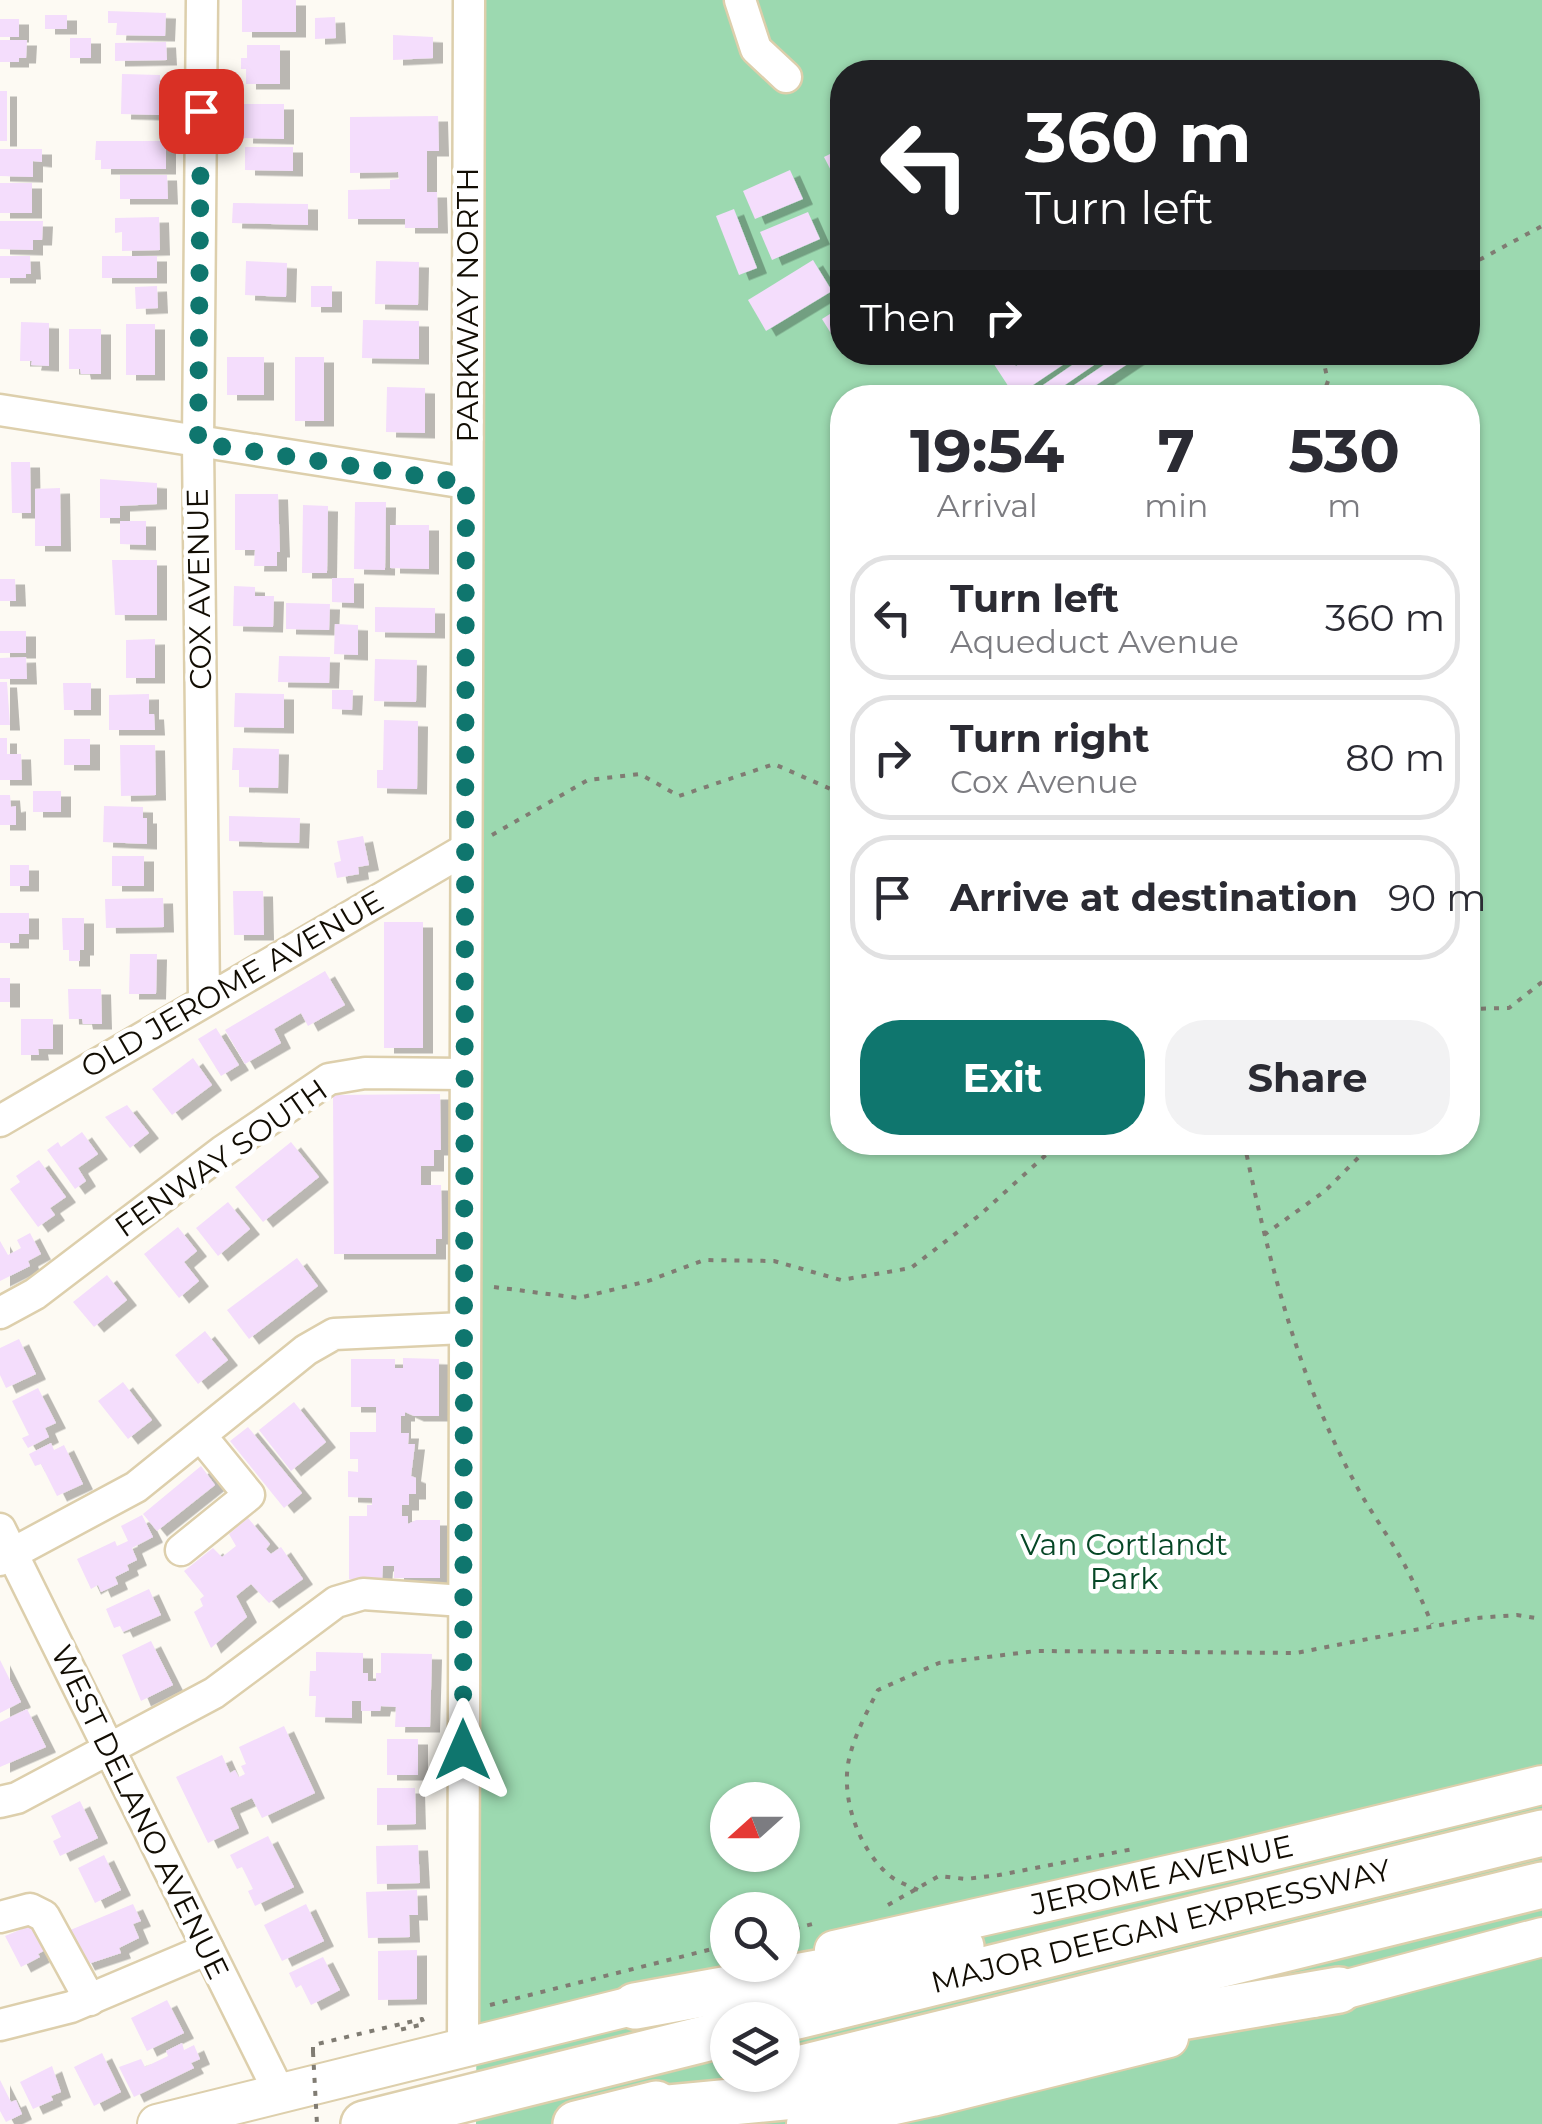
<!DOCTYPE html>
<html lang="en">
<head>
<meta charset="utf-8">
<style>
  :root { --surface:#fff; --page:#f2f2f3; --text:#2b2b33; --muted:#7c7c81; --line:#e1e1e2; --accent:#0f766e }
  body { margin:0; font-family:Montserrat,sans-serif; background:var(--page); color:var(--text); height:100vh; display:flex; flex-direction:column; font-size:38px; white-space:nowrap }
  * { box-sizing:border-box; margin:0 }
  p { font-size:32px; color:var(--muted) }
  .icon { flex:none; width:55px; height:55px; fill:none; stroke:currentColor; stroke-width:2; stroke-linecap:round; stroke-linejoin:round }
  .map { position:relative; flex:1; overflow:hidden }
  .side { position:absolute; left:830px; top:385px; width:650px; height:770px; display:flex; flex-direction:column; background:var(--surface); border-radius:40px; box-shadow:0 2px 8px #0004 }
  .side>* { flex:none }
  .top-card { position:absolute; left:830px; top:60px; width:650px; height:305px; border-radius:40px; box-shadow:0 2px 8px #0004; background:#202124; color:#fff; overflow:hidden }
  .needle { width:65px; rotate:249deg }
  .tools { position:absolute; left:710px; top:1782px; display:grid; gap:20px }
  .tools a { display:grid; place-items:center; width:90px; height:90px; border-radius:50%; background:var(--surface); box-shadow:0 2px 8px #0004; font-size:50px }
  .pin { position:absolute; display:grid; place-items:center; width:85px; height:85px; color:#fff; margin:-42px; border-radius:20px; box-shadow:0 5px 15px #0006 }
  .me { position:absolute; width:110px; margin:-55px; rotate:0deg; stroke-linejoin:round; filter:drop-shadow(0 0 8px #0008) }
  .turn { display:flex; align-items:center; gap:35px; height:210px; padding:0 30px; font-size:45px }
  .turn .icon { width:130px; height:130px; stroke-width:2.5 }
  .turn b { display:block; font-size:70px; line-height:85px }
  .then { display:flex; align-items:center; height:95px; padding:0 30px; background:#0003; gap:20px; font-size:38px }
  .eta { display:flex; justify-content:space-evenly; align-items:center; height:170px; text-align:center }
  .eta b { font-size:60px; font-weight:700; line-height:70px }
  .cta { display:flex; gap:20px; margin-top:auto; padding:20px 30px }
  .cta a { flex:1; height:115px; border-radius:40px; background:var(--accent); color:#fff; font-size:40px; font-weight:700; line-height:115px; text-align:center }
  .cta a+a { background:var(--page); color:var(--text) }
  ul { padding:0; list-style:none }
  li { display:flex; align-items:center; gap:30px; height:125px; margin:0 20px 15px; padding:0 10px; border:5px solid var(--line); border-radius:40px }
  li div { flex:1 }
  li b { display:block; font-size:38px }
  li em { font-style:normal }
  .map>svg:first-child { display:block }
  .green { fill:#9cd9b0; fill-rule:evenodd }
  .building { fill:#f4ddfc; filter:url(#shadow) }
  .lines { fill:none; stroke-linecap:round; stroke-linejoin:round }
  .minor-casing { stroke:#ddcfac; stroke-width:35 }
  .major-casing { stroke:#ddcfac; stroke-width:42 }
  .highway-casing { stroke:#ddcfac; stroke-width:50 }
  .path { stroke:#807c73; stroke-width:4; stroke-dasharray:5 8; stroke-linecap:butt }
  .minor { stroke:#fff; stroke-width:30 }
  .major { stroke:#fff; stroke-width:38 }
  .highway { stroke:#fff; stroke-width:45 }
  .path-bridge { stroke:#807c73; stroke-width:4; stroke-dasharray:5 8; stroke-linecap:butt }
  .route { stroke:#0f766e; stroke-width:18; stroke-dasharray:0 32.4 }
  .labels { text-anchor:middle; dominant-baseline:central; stroke-width:9; stroke-linejoin:round; paint-order:stroke }
  .street-label { font-size:30px; fill:#120d03; stroke:#fff }
  .park-label { font-size:30px; fill:#064726; stroke:#fff }
</style>
</head>
<body>
<div class="map">
<svg width="1542" height="2124" viewBox="0 0 1542 2124">
  <defs>
    <filter id="shadow"><feDropShadow dx="10" dy="5.5" stdDeviation="0" flood-color="#0004"/></filter>
  </defs>
  <rect width="100%" height="100%" fill="#fdfaf3"/>
  <path class="green" d="M486 0H1542V2124H476ZM842 72H1468V352H842ZM842 398H1468V1142H842ZM728 1800H782V1855H728ZM728 1910H782V1965H728ZM728 2020H782V2075H728Z"/>
  <g class="building">
    <rect x="242" y="0" width="54" height="32"/>
    <path d="M108 11 166 13 165 36 116 35 117 23H108Z"/>
    <rect x="45" y="15" width="22" height="14"/>
    <path d="M335 17 336 38 315 39V18Z"/>
    <rect x="0" y="19" width="19" height="18"/>
    <path d="M393 35 433 37V58L393 60Z"/>
    <rect x="70" y="38" width="21" height="20"/>
    <path d="M0 40H27L26 58H19V62H0Z"/>
    <path d="M166 42 167 60 115 61V43Z"/>
    <path d="M247 45H280V84H246V69H241V58H247Z"/>
    <path d="M122 74 160 75 159 115 121 114Z"/>
    <rect x="0" y="91" width="7" height="50"/>
    <path d="M244 104H284V139L243 138Z"/>
    <path d="M438 116 439 151H427V192H437L438 228H405V219H348V190L390 189V180L399 179 398 172 350 173V117Z"/>
    <path d="M96 141H166V169H101V160H95Z"/>
    <path d="M245 147H293V171L245 170Z"/>
    <path d="M0 149H42V162L33 161V177L0 176Z"/>
    <path d="M834 152 842 168V192L824 157Z"/>
    <path d="M790 170 803 199 755 219 743 191Z"/>
    <path d="M120 175H167L168 199H120Z"/>
    <rect x="0" y="183" width="32" height="30"/>
    <path d="M233 203 308 204V225L232 223Z"/>
    <path d="M734 209 757 268 739 275 716 216Z"/>
    <path d="M808 212 820 239 772 260 760 232Z"/>
    <path d="M159 217 160 250 122 251V232L115 233V218Z"/>
    <path d="M0 221H43L42 240H33V250L0 249Z"/>
    <path d="M0 256H30L31 274H26V278H0Z"/>
    <rect x="102" y="256" width="55" height="22"/>
    <path d="M813 260 832 291 766 331 748 300Z"/>
    <path d="M246 261 287 263 286 297 245 295Z"/>
    <path d="M376 261 419 262 418 305 375 304Z"/>
    <path d="M157 286 158 308 136 309 135 287Z"/>
    <rect x="311" y="286" width="21" height="21"/>
    <path d="M841 307 842 310V351L822 319Z"/>
    <path d="M363 320 419 321V359L362 358Z"/>
    <path d="M21 322 49 323V366L31 365 32 361H20Z"/>
    <rect x="126" y="324" width="29" height="51"/>
    <path d="M69 329H101V374H81L80 369H69Z"/>
    <path d="M986 352H1014L1009 356 1016 366 1036 352H1082L1030 387 1033 392 1091 352H1113L1046 398H1016Z"/>
    <path d="M1123 352H1136L1138 357 1077 398H1055Z"/>
    <rect x="227" y="357" width="37" height="38"/>
    <rect x="295" y="357" width="29" height="64"/>
    <path d="M387 387 425 388V433L386 432Z"/>
    <path d="M11 462H30L31 513H12Z"/>
    <path d="M100 479 157 483V504L120 506V518H100Z"/>
    <path d="M60 488 61 546H35V489Z"/>
    <path d="M235 494H278L280 552H277V566H254L255 550H235Z"/>
    <path d="M355 502H386L385 570 354 569Z"/>
    <path d="M303 505 328 506 327 573H302Z"/>
    <path d="M120 521H146V545L120 544Z"/>
    <path d="M390 525H429V569L390 568Z"/>
    <path d="M112 560H157V615H115Z"/>
    <path d="M332 578H354V603L332 602Z"/>
    <path d="M0 579H15L16 601H0Z"/>
    <path d="M234 586 255 587V596H274L273 627 233 626Z"/>
    <path d="M286 603 330 604 329 630 286 629Z"/>
    <path d="M375 607 435 608V633L375 632Z"/>
    <path d="M335 624 358 625V655L334 654Z"/>
    <rect x="0" y="631" width="26" height="22"/>
    <path d="M155 639V678H126V640Z"/>
    <path d="M279 656 330 657 329 683 278 682Z"/>
    <path d="M26 657 27 679H0V658Z"/>
    <path d="M375 659 417 660 416 702 374 701Z"/>
    <path d="M0 682H7L10 725H0Z"/>
    <path d="M63 683H91V710H64Z"/>
    <path d="M332 690H353L352 710 332 709Z"/>
    <path d="M235 693 284 694V728L234 727Z"/>
    <path d="M149 694V714H154L155 730H109V695Z"/>
    <path d="M384 720 418 721 417 789 377 788V770H383Z"/>
    <path d="M0 738H7V754H21L22 780H0Z"/>
    <rect x="64" y="739" width="26" height="26"/>
    <path d="M120 745H155L156 795 121 796Z"/>
    <path d="M233 748 279 749 278 788 239 787V770H232Z"/>
    <rect x="33" y="791" width="28" height="21"/>
    <path d="M0 795H10L11 807 16 806V825H0Z"/>
    <path d="M104 806 143 807V818H147V844L103 842Z"/>
    <path d="M229 816 300 818 299 843 229 841Z"/>
    <path d="M363 836 369 865 358 867 359 874 337 878 334 863 341 861 337 841Z"/>
    <rect x="112" y="856" width="32" height="30"/>
    <rect x="10" y="865" width="19" height="21"/>
    <path d="M233 891H263L264 935H234Z"/>
    <path d="M163 898 164 927 106 928 105 899Z"/>
    <path d="M0 913H29V934H19V943H0Z"/>
    <path d="M62 918H84V950H80V961H69V950H63Z"/>
    <rect x="384" y="922" width="39" height="126"/>
    <path d="M130 954H157L156 994H129Z"/>
    <path d="M325 971 345 1005 308 1026 301 1013 274 1029 281 1043 245 1064 225 1030Z"/>
    <rect x="0" y="978" width="10" height="24"/>
    <path d="M68 989H101L102 1024H83L82 1019H69Z"/>
    <path d="M21 1019H53V1049H38L39 1055H21Z"/>
    <path d="M216 1028 239 1065 221 1076 198 1039Z"/>
    <path d="M193 1058 212 1085 172 1115 152 1089Z"/>
    <path d="M440 1094 441 1150H434V1166H421V1185H441L442 1239H436V1254H334L333 1095Z"/>
    <path d="M127 1105 149 1133 130 1148 105 1117Z"/>
    <path d="M82 1132 98 1154 78 1168 86 1181 75 1189 47 1150 58 1142 61 1147Z"/>
    <path d="M291 1142 319 1177 263 1222 235 1187Z"/>
    <path d="M39 1160 66 1197 50 1208 55 1215 38 1227 10 1189 20 1182 16 1176Z"/>
    <path d="M228 1202 250 1229 218 1256 196 1228Z"/>
    <path d="M178 1227 197 1251 184 1262 199 1281 179 1298 144 1254Z"/>
    <path d="M30 1233 41 1254 28 1261 30 1266 0 1281V1241L8 1255 21 1248 17 1240Z"/>
    <path d="M297 1258 318 1286 249 1339 227 1310Z"/>
    <path d="M107 1275 127 1300 94 1327 73 1302Z"/>
    <path d="M205 1331 228 1360 198 1384 175 1355Z"/>
    <path d="M19 1339 36 1374 6 1388 0 1375V1348Z"/>
    <path d="M403 1358 439 1359V1416H414L405 1412V1416H401V1433H409L408 1444H415L411 1476 416 1478V1494H409V1505H402V1516H408V1524L416 1520H440V1578H394V1566H383L382 1580 349 1579V1516H367V1505H372V1498L348 1497V1471L358 1472V1459H350V1432H376V1407H351V1359H395V1368H403Z"/>
    <path d="M123 1382 152 1420 128 1439 98 1401Z"/>
    <path d="M38 1388 56 1423 45 1428 49 1437 28 1448 22 1438 29 1435 12 1401Z"/>
    <path d="M294 1402 326 1442 291 1471 259 1430Z"/>
    <path d="M248 1427 302 1493 284 1508 230 1441Z"/>
    <path d="M51 1443 54 1450 64 1445 83 1484 57 1496 41 1464 35 1466 29 1454Z"/>
    <path d="M201 1466 215 1485 157 1531 143 1514Z"/>
    <path d="M142 1515 153 1537 132 1548 137 1560 127 1565 129 1570 115 1577 118 1584 101 1592 98 1585 91 1589 77 1559 115 1541 117 1546 128 1541 121 1526Z"/>
    <path d="M248 1518 270 1544 266 1549 271 1554 281 1547 303 1579 269 1603 251 1584 236 1596 247 1617 211 1648 194 1612 203 1606 200 1599 204 1596 184 1571 213 1548 222 1557 236 1546 229 1534Z"/>
    <path d="M149 1589 161 1615 123 1632 120 1626 114 1628 106 1609Z"/>
    <path d="M151 1641 173 1685 141 1701 122 1655Z"/>
    <path d="M316 1652 363 1653V1673H368V1681H376V1673H381V1653L432 1654 430 1727H395L396 1707 381 1706 380 1711H361V1701H352V1718L315 1717 316 1696H309L310 1671H316Z"/>
    <path d="M0 1660 21 1702 0 1713Z"/>
    <path d="M27 1709 46 1747 0 1767V1722Z"/>
    <path d="M284 1726 315 1793 262 1818 252 1798 230 1808 239 1828 208 1843 176 1777 222 1755 230 1773 235 1770 239 1777 245 1774 241 1766 246 1764 239 1747Z"/>
    <rect x="387" y="1739" width="31" height="36"/>
    <path d="M377 1788H415L416 1824 377 1825Z"/>
    <path d="M80 1801 98 1838 60 1856 53 1841 61 1837 51 1816Z"/>
    <path d="M268 1836 294 1887 255 1906 248 1891 253 1889 242 1867 237 1869 230 1855Z"/>
    <path d="M418 1845 420 1883 377 1884 376 1846Z"/>
    <path d="M104 1855 121 1890 95 1903 78 1868Z"/>
    <path d="M417 1890 418 1915H409L410 1937 368 1938 366 1892Z"/>
    <path d="M133 1904 141 1921 133 1924 139 1938 119 1948 121 1953 85 1965 68 1931Z"/>
    <path d="M306 1904 324 1941 282 1961 264 1925Z"/>
    <path d="M34 1924 47 1949 38 1954 40 1957 21 1967 5 1936Z"/>
    <path d="M417 1950V1999L378 2000V1951Z"/>
    <path d="M323 1957 340 1990 311 2005 301 1985 296 1988 289 1973Z"/>
    <path d="M167 2000 184 2033 147 2051 131 2018Z"/>
    <path d="M182 2043 184 2050 194 2045 200 2059 191 2063 194 2068 134 2097 119 2067 141 2059 145 2067 168 2056 166 2051Z"/>
    <path d="M102 2053 121 2092 94 2106 74 2067Z"/>
    <path d="M52 2066 61 2092 51 2096 53 2100 33 2109 20 2082Z"/>
    <path d="M0 2080 11 2102 16 2100 22 2114 6 2122 0 2111Z"/>
  </g>
  <g class="lines">
    <g class="minor-casing">
      <g id="minor">
        <path d="M202 0 198 443 204 999"/>
        <path d="M740 0 756 49 786 77"/>
        <path d="M0 410 466 483"/>
        <path d="M0 1121 466 849"/>
        <path d="M0 1313 35 1294 223 1151 329 1079 365 1073 465 1074"/>
        <path d="M0 1529 280 2094"/>
        <path d="M181 1550 249 1495 201 1436"/>
        <path d="M0 1560 136 1487 306 1350 334 1334 464 1328"/>
        <path d="M0 1802 17 1798 214 1693 336 1602 363 1594 463 1601"/>
        <path d="M0 1917 30 1909 44 1916 90 2000"/>
        <path d="M0 2025 71 2007 208 1949"/>
        <path d="M463 2050 469 0"/>
      </g>
    </g>
    <g class="major-casing">
      <g id="major">
        <path d="M834 1950 1238 1859 1542 1785"/>
        <path d="M1313 1998 1542 1937"/>
        <path d="M157 2124 660 1999"/>
        <path d="M806 2124 932 2097 1169 2038"/>
      </g>
    </g>
    <g class="highway-casing">
      <g id="highway">
        <path d="M635 2006 961 1947"/>
        <path d="M781 2020 1542 1833"/>
        <path d="M782 2073 1542 1885"/>
        <path d="M627 2112 794 2096 1134 2025 1339 1990"/>
        <path d="M364 2124 728 2033"/>
        <path d="M576 2124 656 2104"/>
      </g>
    </g>
    <g class="path">
      <path d="M1468 266 1542 226"/>
      <path d="M1322 398 1328 381 1322 355"/>
      <path d="M492 835 588 780 640 774 679 796 774 764 842 794"/>
      <path d="M1468 1009 1509 1008 1542 982"/>
      <path d="M1244 1142C1268 1258 1298 1379 1355 1483 1368 1508 1385 1531 1399 1555 1412 1577 1422 1601 1432 1624"/>
      <path d="M1264 1235 1325 1191 1369 1147 1370 1142"/>
      <path d="M494 1287 579 1298 648 1281 704 1260 774 1261 841 1280 911 1268 981 1214 1060 1142"/>
      <path d="M918 1890C909 1886 898 1882 890 1876 858 1849 839 1795 850 1755 856 1732 868 1710 878 1690L939 1663 1036 1651 1296 1653 1476 1618 1517 1615 1542 1619"/>
      <path d="M888 1905 939 1876 966 1879 999 1875 1133 1849"/>
      <path d="M782 1932 816 1923"/>
      <path d="M490 2005 728 1945"/>
      <path d="M313 2052V2045L422 2019 424 2024 399 2030"/>
    </g>
    <use href="#minor" class="minor"/>
    <use href="#major" class="major"/>
    <use href="#highway" class="highway"/>
    <path class="path-bridge" d="M313 2052 317 2124"/>
  </g>
  <g class="lines">
    <path class="route" d="M201 111 198 443 466 483 463 1750"/>
  </g>
  <g class="labels">
    <g class="street-label">
      <text transform="translate(467 305) rotate(-90)">PARKWAY NORTH</text>
      <text transform="translate(199 589) rotate(-91)">COX AVENUE</text>
      <text transform="translate(232 984) rotate(-30)">OLD JEROME AVENUE</text>
      <text transform="translate(221 1158) rotate(-35)">FENWAY SOUTH</text>
      <text transform="translate(140 1812) rotate(64)">WEST DELANO AVENUE</text>
      <text transform="translate(1162 1875) rotate(-13)">JEROME AVENUE</text>
      <text transform="translate(1161 1926) rotate(-14)">MAJOR DEEGAN EXPRESSWAY</text>
    </g>
    <g class="park-label">
      <text x="1124" y="1544">Van Cortlandt<tspan x="1124" dy="34">Park</tspan></text>
    </g>
  </g>
</svg>
<div class="tools">
<a><svg class="needle" viewBox="-14 -14 28 28"><path d="M0-13l5 13h-10z" fill="#e53935"/><path d="M0 13l5-13h-10z" fill="#7c7c81"/></svg></a>
<a><svg class="icon" aria-label="search" viewBox="0 0 24 24"><circle cx="10" cy="10" r="6"/><path d="M15 15l6 6"/></svg></a>
<a><svg class="icon" aria-label="layers" viewBox="0 0 24 24"><path d="M12 4l9 5-9 5-9-5zM3 14l9 5 9-5"/></svg></a>
</div>
<div class="pin" style="left:201px;top:111px;background:#d93025"><svg class="icon" aria-label="arrive" viewBox="0 0 24 24"><path d="M6 21V4h12l-3 4 3 4H6"/></svg></div>
<svg class="me" style="left:463px;top:1750px" viewBox="-20 -20 40 40"><path d="M0-17L14 15 0 8-14 15z" fill="#0f766e" stroke="#fff" stroke-width="4"/></svg>
<div class="top-card">
<div class="turn"><svg class="icon" aria-label="left" viewBox="0 0 24 24"><path d="M17 20v-9H6M10 6l-5 5 5 5"/></svg><div><b>360 m</b>Turn left</div></div>
<div class="then">Then<svg class="icon" aria-label="right" viewBox="0 0 24 24"><path d="M7 20v-9h11M14 6l5 5-5 5"/></svg></div>
</div>
<section class="side">
<div class="eta">
<div><b>19:54</b><p>Arrival</p></div>
<div><b>7</b><p>min</p></div>
<div><b>530</b><p>m</p></div>
</div>
<ul>
<li><svg class="icon" aria-label="left" viewBox="0 0 24 24"><path d="M17 20v-9H6M10 6l-5 5 5 5"/></svg><div><b>Turn left</b><p>Aqueduct Avenue</p></div><em>360 m</em></li>
<li><svg class="icon" aria-label="right" viewBox="0 0 24 24"><path d="M7 20v-9h11M14 6l5 5-5 5"/></svg><div><b>Turn right</b><p>Cox Avenue</p></div><em>80 m</em></li>
<li><svg class="icon" aria-label="arrive" viewBox="0 0 24 24"><path d="M6 21V4h12l-3 4 3 4H6"/></svg><div><b>Arrive at destination</b></div><em>90 m</em></li>
</ul>
<div class="cta"><a>Exit</a><a>Share</a></div>
</section>
</div>
</body>
</html>
